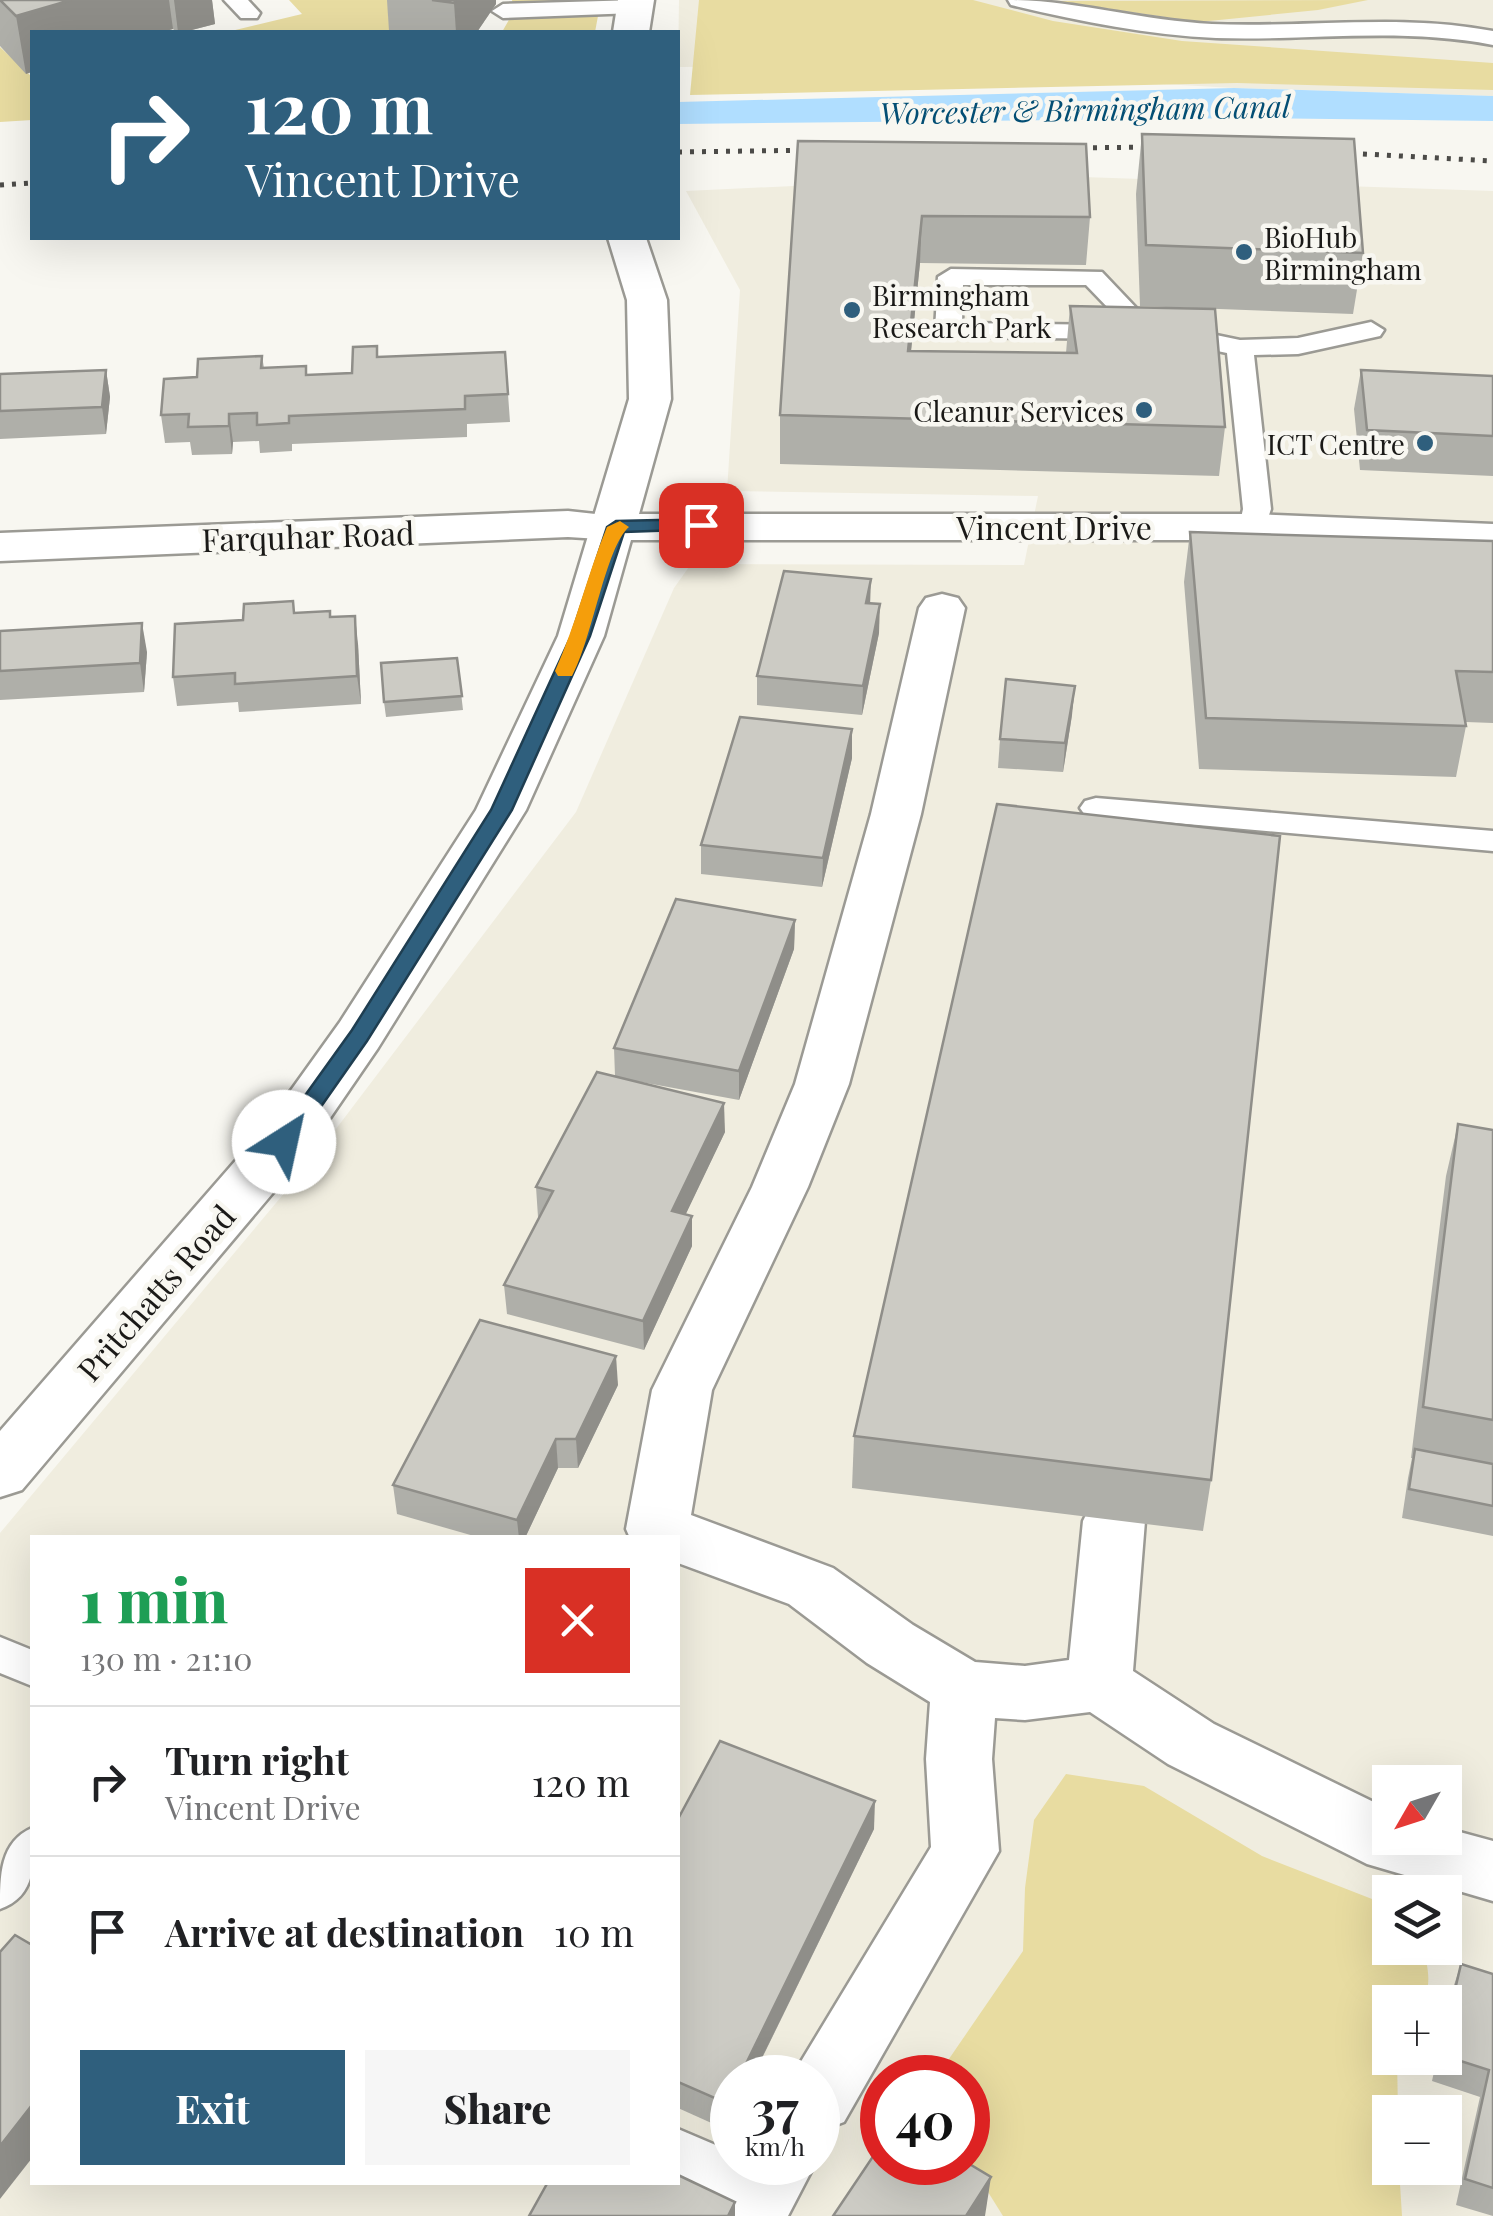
<!DOCTYPE html>
<html lang="en">
<head>
<meta charset="utf-8">
<style>
  :root { --surface:#fff; --page:#f6f6f6; --text:#202124; --muted:#757577; --line:#e0e0e0; --accent:#2f5f7d }
  body { margin:0; font-family:"Playfair Display",serif; background:var(--page); color:var(--text); height:100vh; display:flex; flex-direction:column; font-size:38px; white-space:nowrap }
  * { box-sizing:border-box; margin:0 }
  p { font-size:32px; color:var(--muted) }
  .icon { flex:none; width:55px; height:55px; fill:none; stroke:currentColor; stroke-width:2; stroke-linecap:round; stroke-linejoin:round }
  .map { position:relative; flex:1; overflow:hidden }
  .drawer { position:absolute; left:30px; top:1535px; width:650px; height:650px; display:flex; flex-direction:column; background:var(--surface); border-radius:0px; box-shadow:0 10px 40px #0002 }
  .drawer>* { flex:none }
  .guide { position:absolute; left:30px; top:30px; width:650px; height:210px; border-radius:0px; box-shadow:0 10px 40px #0002; background:#2f5f7d; color:#fff; overflow:hidden }
  .needle { width:65px; rotate:231deg }
  .tools { position:absolute; left:1372px; top:1765px; display:grid; gap:20px }
  .tools a { display:grid; place-items:center; width:90px; height:90px; border-radius:0px; background:var(--surface); box-shadow:0 10px 40px #0002; font-size:50px }
  .speed { position:absolute; left:710px; top:2055px; display:flex; gap:20px; font-size:50px; font-weight:700; text-align:center }
  .speed>* { display:grid; place-content:center; width:130px; height:130px; border-radius:50%; background:var(--surface); box-shadow:0 10px 40px #0002; line-height:1 }
  .speed small { font-size:25px; font-weight:400 }
  .speed .limit { border:15px solid #d22; background:#fff; color:#111 }
  .pin { position:absolute; display:grid; place-items:center; width:85px; height:85px; color:#fff; margin:-42px; border-radius:20px; box-shadow:0 5px 15px #0006 }
  .me { position:absolute; width:110px; margin:-55px; rotate:35deg; stroke-linejoin:round; filter:drop-shadow(0 0 8px #0008) }
  .turn { display:flex; align-items:center; gap:35px; height:210px; padding:0 50px; font-size:45px }
  .turn .icon { width:130px; height:130px; stroke-width:2.5 }
  .turn b { display:block; font-size:70px; line-height:85px }
  .round { display:grid; place-items:center; flex:none; width:105px; height:105px; border-radius:0px; background:var(--page) }
  .head { display:flex; align-items:center; justify-content:space-between; height:170px; padding:0 50px }
  h1 { font-size:60px; font-weight:800; line-height:75px; color:#1e9e55 }
  .button { display:flex; gap:20px; margin-top:auto; padding:20px 50px }
  .button a { flex:1; height:115px; border-radius:0px; background:var(--accent); color:#fff; font-size:40px; font-weight:800; line-height:115px; text-align:center }
  .button a+a { background:var(--page); color:var(--text) }
  ul { padding:0; list-style:none }
  li { display:flex; align-items:center; gap:30px; height:150px; padding:0 50px; border-top:2px solid var(--line) }
  li div { flex:1 }
  li b { display:block; font-size:38px }
  li em { font-style:normal }
  .map>svg:first-child { display:block }
  .built { fill:#f0eddf; fill-rule:evenodd }
  .green { fill:#e8dca1 }
  .water { fill:#b0deff }
  .lines { fill:none; stroke-linecap:round; stroke-linejoin:round }
  .lane-casing { stroke:#9b9a94; stroke-width:5 }
  .street-casing { stroke:#9b9a94; stroke-width:5 }
  .secondary-casing { stroke:#9b9a94; stroke-width:5 }
  .lane { fill:#fff; fill-rule:evenodd }
  .street { fill:#fff; fill-rule:evenodd }
  .secondary { fill:#fff; fill-rule:evenodd }
  .rail { stroke:#4c4b48; stroke-width:5; stroke-dasharray:4 8; stroke-linecap:butt }
  .wall { fill:#afafa9 }
  .shaded-wall { fill:#8f8e89 }
  .building { fill:#cccbc4; stroke:#8f8e89; stroke-width:2.5 }
  .route { fill:#2f5f7d; stroke:#1f3e51; stroke-width:2.5 }
  .slow { fill:#f59e0b }
  .poi-dot { fill:#2f5f7d; stroke:#f8f7f1; stroke-width:4 }
  .labels { text-anchor:middle; dominant-baseline:central; stroke-width:9; stroke-linejoin:round; paint-order:stroke }
  .far-poi-label { font-size:28px; fill:#1a1917; stroke:#f8f7f1; text-anchor:start }
  .far-water-label { font-size:30px; font-style:italic; fill:#034e74; stroke:#f8f7f1 }
  .street-label { font-size:32px; fill:#1a1917; stroke:#f8f7f1 }
</style>
</head>
<body>
<div class="map">
<svg width="1493" height="2216" viewBox="0 0 1493 2216">
  <rect width="100%" height="100%" fill="#f8f7f1"/>
  <g class="built">
    <path d="M679 0H1493V96L1234 88 844 66 678 67Z"/>
    <path d="M1025 175 1493 191V2216H0V1533L317 1154 576 812 674 588 691 564 1024 565 1038 496 727 491 740 290 686 191ZM32 1538H678V2182H32ZM1390 1782H1445V1838H1390ZM1390 1892H1445V1948H1390ZM1390 2002H1445V2058H1390ZM732 2078H818V2162H732ZM882 2078H968V2162H882ZM1390 2112H1445V2168H1390Z"/>
  </g>
  <g class="green">
    <path d="M289 0H447L431 32H227L302 14Z"/>
    <path d="M512 0H601L595 32H502L514 11Z"/>
    <path d="M699 0H973L1053 21 1182 41 1493 63V90L1237 83 690 95Z"/>
    <path d="M1368 0 1318 10 1199 22 1056 1Z"/>
    <path d="M0 47 32 77V120L0 122Z"/>
    <path d="M1066 1774 1144 1786 1262 1856 1390 1906V1948H1421C1429 1963 1432 1988 1422 2002H1390V2058H1397L1398 2112H1390V2168H1399L1402 2216H1003L968 2160V2078L940 2077V2072L1023 1951 1025 1888 1034 1820Z"/>
  </g>
  <path class="water" d="M1234 88 1493 96V121L1250 118 678 124V102Z"/>
  <g class="lines">
    <g class="lane-casing">
      <g id="lane">
        <path d="M224 0H248L260 13 257 18H241Z"/>
        <path d="M638 0 646 6 635 13 503 18 492 11 503 4Z"/>
        <path d="M1008 0C1076 0 1143 21 1212 24 1307 28 1399 13 1493 31V45C1400 27 1310 41 1216 38 1147 35 1078 21 1011 5Z"/>
        <path d="M951 269 1102 272 1160 333 1173 326 1240 340 1298 338 1371 322 1384 330 1380 336 1298 354 1254 355 1271 509 1263 533H1243L1239 527 1243 509 1227 353 1164 340 1160 335 1148 342 1139 340 1086 285H963L962 323 1116 325 1125 327 1129 333 1125 339 939 337 935 331 938 277Z"/>
        <path d="M1096 798 1493 831V851L1085 815 1080 808 1085 801Z"/>
        <path d="M0 1637 32 1650V1686L0 1673Z"/>
        <path d="M32 1828C34 1862 37 1896 0 1909 0 1875 0 1842 32 1828Z"/>
      </g>
    </g>
    <g class="street-casing">
      <g id="street">
        <path d="M568 511 632 518 638 527 632 536 616 540 568 537 0 561V533Z"/>
        <path d="M942 594 958 598 965 608 921 814 849 1084 808 1187 712 1390 691 1515 833 1568 913 1625 975 1662 1025 1666 1069 1660 1083 1521 1092 1503 1114 1496 1136 1503 1145 1521 1133 1671 1214 1724 1390 1810V1838H1445V1828L1493 1841V1901L1367 1864 1168 1764 1090 1712 1025 1720 995 1718 992 1759 999 1851 844 2122 818 2132V2078H791L931 1847 926 1759 930 1702 867 1663 789 1604 678 1563V1538H630L626 1529 652 1390 752 1187 795 1084 871 814 919 608 926 598Z"/>
        <path d="M678 2129 732 2152V2162H816L788 2216H711L652 2189 649 2182H678Z"/>
      </g>
    </g>
    <g class="secondary-casing">
      <g id="secondary">
        <path d="M618 0H654L649 32H613Z"/>
        <path d="M608 238H646L667 300 671 399 639 514H1253L1493 524V550L1253 540H631L604 636 526 810 378 1048 304 1156 22 1490 0 1497V1431L264 1128 340 1022 476 810 558 636 629 399 627 300Z"/>
      </g>
    </g>
    <use href="#lane" class="lane"/>
    <use href="#street" class="street"/>
    <use href="#secondary" class="secondary"/>
    <g class="rail">
      <path d="M1057 148 1167 147"/>
      <path d="M678 152 822 150"/>
      <path d="M1327 152 1493 161"/>
      <path d="M0 185 32 183"/>
    </g>
  </g>
  <g class="wall">
    <path d="M0 0H212L215 24 184 32H176L173 29 162 32H32L26 74 0 46Z"/>
    <path d="M387 0H496V4L477 32H404L389 31Z"/>
    <path d="M1142 134 1363 253 1353 314 1140 306 1136 194Z"/>
    <path d="M798 141 1090 217 1086 265 920 263 911 351 1066 353 1070 306 1225 427 1219 476 780 464V415Z"/>
    <path d="M505 352 510 422 467 424V437L292 444V451L260 453 259 441 233 442 232 454 192 455 190 442 165 443 161 415 262 356 264 368 306 366 307 375 352 373 378 357Z"/>
    <path d="M106 370 110 397 106 434 0 439V374Z"/>
    <path d="M1361 370 1493 376V476L1360 470 1354 409Z"/>
    <path d="M1190 532 1493 541V723L1466 722V726L1456 777 1199 769 1184 582Z"/>
    <path d="M330 611 331 617 358 644 361 704 239 712 238 702 177 706 173 677 243 620 295 613Z"/>
    <path d="M0 631 147 652 144 692 0 700Z"/>
    <path d="M879 633 862 715 757 705V676Z"/>
    <path d="M457 658 463 710 386 717 384 702Z"/>
    <path d="M1072 715 1063 772 998 768 1000 739Z"/>
    <path d="M852 729V758L822 887 701 874V845Z"/>
    <path d="M795 920 794 949 739 1100 630 1080 725 1132 685 1215 692 1246 644 1350 507 1314 504 1285 540 1217H538L536 1187 615 1076 614 1048Z"/>
    <path d="M1458 1124 1493 1130V1536L1402 1518 1408 1478 1412 1458H1411L1446 1176Z"/>
    <path d="M618 1385 578 1468H558L525 1538H481L397 1514 393 1485Z"/>
    <path d="M854 1436 1211 1480 1203 1531 852 1488Z"/>
    <path d="M678 1819 874 1829 727 2130 678 2108Z"/>
    <path d="M1461 1964 1493 1974V2216L1456 2205 1480 2097 1432 2081 1437 2058H1445V2022L1452 1991Z"/>
  </g>
  <g class="shaded-wall">
    <path d="M71 0H169L173 29 162 32H32V72L26 74 16 16Z"/>
    <path d="M174 0H212L215 24 184 32H178Z"/>
    <path d="M456 0H496V4L477 32H456L454 3Z"/>
    <path d="M922 216 920 263 906 400 908 351Z"/>
    <path d="M106 370 110 397 106 434 102 407Z"/>
    <path d="M229 414 233 442 232 454 229 426Z"/>
    <path d="M871 579 870 607 866 603Z"/>
    <path d="M880 604 879 633 862 715 863 686Z"/>
    <path d="M355 616 358 644 361 704 357 676Z"/>
    <path d="M142 623 147 652 144 692 140 663Z"/>
    <path d="M1075 686 1072 715 1063 772 1065 743Z"/>
    <path d="M852 729V758L822 887 823 858Z"/>
    <path d="M795 920 794 949 739 1100V1071Z"/>
    <path d="M724 1103 725 1132 673 1241 672 1211Z"/>
    <path d="M692 1216V1246L644 1350 643 1321Z"/>
    <path d="M616 1356 618 1385 578 1468 576 1439Z"/>
    <path d="M556 1439 558 1468 525 1538H519L517 1520Z"/>
    <path d="M875 1801 874 1829 752 2078H739Z"/>
    <path d="M732 2091V2118L727 2130 726 2103Z"/>
    <path d="M32 2105V2158L0 2199V2146Z"/>
    <path d="M991 2177 985 2216H966Z"/>
    <path d="M735 2202V2216H728Z"/>
  </g>
  <g class="building">
    <path d="M0 0H71L16 16Z"/>
    <path d="M432 0H456L454 3Z"/>
    <path d="M1142 134 1354 139 1363 253 1146 245Z"/>
    <path d="M798 141 1086 144 1090 217 922 216 908 351 1077 353 1070 306 1215 309 1225 427 780 415Z"/>
    <path d="M377 346V357L505 352 508 394 465 396V409L289 416V423L257 425V413L229 414V426L188 427 189 414 161 415 164 379 197 377 198 359 262 356 261 368 306 366V375L352 373 353 347Z"/>
    <path d="M106 370 102 407 0 411V374Z"/>
    <path d="M1361 370 1493 376V436L1367 430Z"/>
    <path d="M1190 532 1493 541V672L1456 671 1466 726 1206 718Z"/>
    <path d="M784 571 871 579 866 603 880 604 863 686 757 676Z"/>
    <path d="M293 601 294 613 330 611V617L355 616 357 676 235 684V673L173 677 175 624 243 620 244 604Z"/>
    <path d="M142 623 140 663 0 671V631Z"/>
    <path d="M457 658 462 696 384 702 381 663Z"/>
    <path d="M1006 679 1075 686 1065 743 1000 739Z"/>
    <path d="M740 717 852 729 823 858 701 845Z"/>
    <path d="M997 804 1280 836 1211 1480 854 1436Z"/>
    <path d="M676 899 795 920 739 1071 614 1048Z"/>
    <path d="M597 1072 724 1103 672 1211 692 1216 643 1321 504 1285 553 1191 536 1187Z"/>
    <path d="M1458 1124 1493 1130V1420L1423 1407Z"/>
    <path d="M480 1320 616 1356 576 1439H556L517 1520 393 1485Z"/>
    <path d="M1415 1449 1493 1464V1506L1409 1489Z"/>
    <path d="M720 1741 875 1801 739 2078H732V2091L726 2103 678 2082V1819Z"/>
    <path d="M15 1935 32 1945V2105L0 2146V1952Z"/>
    <path d="M1461 1964 1493 1974V2188L1465 2179 1489 2070 1445 2056V2033Z"/>
    <path d="M882 2143V2162H966L991 2177 966 2216H833Z"/>
    <path d="M678 2175 735 2202 728 2216H529L548 2182H678Z"/>
  </g>
  <path class="route" d="M701 519 708 521V529L624 532 590 636 512 810 367 1041 292 1148H276L273 1142 276 1136 352 1030 491 810 571 636 607 527 616 521Z"/>
  <path class="slow" d="M620 521 629 527C606 546 592 640 572 676H558L555 671C576 625 587 575 607 527Z"/>
  <g class="poi-dot">
    <circle cx="1244" cy="252" r="10"/>
    <circle cx="852" cy="310" r="10"/>
    <circle cx="1144" cy="410" r="10"/>
    <circle cx="1425" cy="443" r="10"/>
  </g>
  <g class="labels">
    <g class="far-poi-label">
      <text x="1264" y="236">BioHub<tspan x="1264" dy="32">Birmingham</tspan></text>
      <text x="872" y="294">Birmingham<tspan x="872" dy="32">Research Park</tspan></text>
      <text x="1124" y="410" text-anchor="end">Cleanur Services</text>
      <text x="1405" y="443" text-anchor="end">ICT Centre</text>
    </g>
    <g class="far-water-label">
      <text transform="translate(1085 109) rotate(-1)">Worcester &amp; Birmingham Canal</text>
    </g>
    <g class="street-label">
      <text x="1054" y="526">Vincent Drive</text>
      <text transform="translate(308 535) rotate(-2)">Farquhar Road</text>
      <text transform="translate(155 1292) rotate(-49)">Pritchatts Road</text>
    </g>
  </g>
</svg>
<div class="tools">
<a><svg class="needle" viewBox="-14 -14 28 28"><path d="M0-13l5 13h-10z" fill="#e53935"/><path d="M0 13l5-13h-10z" fill="#757577"/></svg></a>
<a><svg class="icon" aria-label="layers" viewBox="0 0 24 24"><path d="M12 4l9 5-9 5-9-5zM3 14l9 5 9-5"/></svg></a>
<a>+</a>
<a>−</a>
</div>
<div class="speed"><div>37<small>km/h</small></div><div class="limit">40</div></div>
<div class="pin" style="left:701px;top:525px;background:#d93025"><svg class="icon" aria-label="arrive" viewBox="0 0 24 24"><path d="M6 21V4h12l-3 4 3 4H6"/></svg></div>
<svg class="me" style="left:284px;top:1142px" viewBox="-20 -20 40 40"><circle r="19" fill="#fff"/><path d="M0-13L10 11 0 6-10 11z" fill="#2f5f7d"/></svg>
<div class="guide">
<div class="turn"><svg class="icon" aria-label="right" viewBox="0 0 24 24"><path d="M7 20v-9h11M14 6l5 5-5 5"/></svg><div><b>120 m</b>Vincent Drive</div></div>
</div>
<section class="drawer">
<div class="head"><div><h1>1 min</h1><p>130 m · 21:10</p></div><a class="round" style="background:#d93025;color:#fff"><svg class="icon" aria-label="close" viewBox="0 0 24 24"><path d="M6 6l12 12M18 6L6 18"/></svg></a></div>
<ul>
<li><svg class="icon" aria-label="right" viewBox="0 0 24 24"><path d="M7 20v-9h11M14 6l5 5-5 5"/></svg><div><b>Turn right</b><p>Vincent Drive</p></div><em>120 m</em></li>
<li><svg class="icon" aria-label="arrive" viewBox="0 0 24 24"><path d="M6 21V4h12l-3 4 3 4H6"/></svg><div><b>Arrive at destination</b></div><em>10 m</em></li>
</ul>
<div class="button"><a>Exit</a><a>Share</a></div>
</section>
</div>
</body>
</html>
